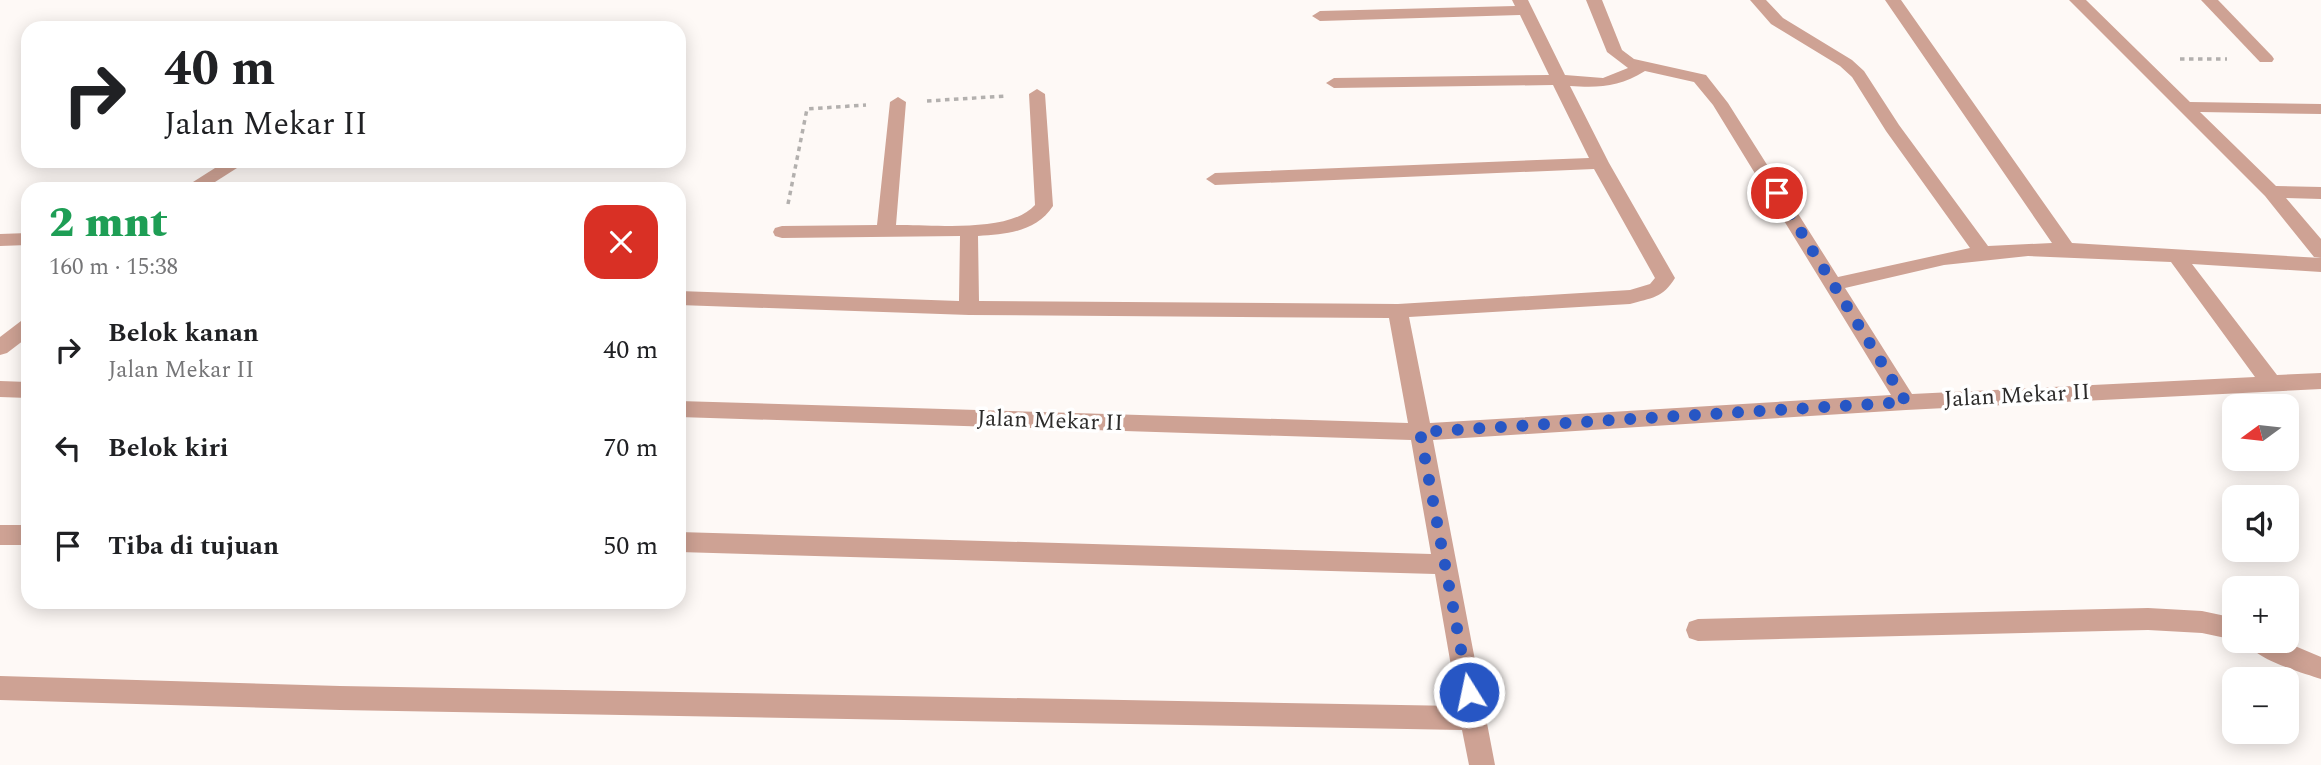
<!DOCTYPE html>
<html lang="id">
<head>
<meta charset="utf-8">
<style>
  :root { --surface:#fff; --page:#f2f2f2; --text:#202124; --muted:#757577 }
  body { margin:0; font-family:Spectral,serif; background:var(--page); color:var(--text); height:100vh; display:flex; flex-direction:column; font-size:26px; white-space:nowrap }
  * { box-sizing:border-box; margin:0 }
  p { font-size:23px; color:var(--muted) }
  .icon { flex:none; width:38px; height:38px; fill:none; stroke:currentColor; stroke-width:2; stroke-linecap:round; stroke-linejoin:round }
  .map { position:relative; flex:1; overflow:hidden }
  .side { position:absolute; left:21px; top:182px; width:665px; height:427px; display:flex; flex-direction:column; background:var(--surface); border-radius:21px; box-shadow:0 4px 18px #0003 }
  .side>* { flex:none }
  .hud { position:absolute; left:21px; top:21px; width:665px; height:147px; border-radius:21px; box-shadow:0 4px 18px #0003; background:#fff; color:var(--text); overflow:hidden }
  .needle { width:46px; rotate:255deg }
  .controls { position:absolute; left:2222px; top:394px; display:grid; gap:14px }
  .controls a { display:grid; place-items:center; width:77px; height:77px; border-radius:14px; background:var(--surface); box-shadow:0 4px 18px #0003; font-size:35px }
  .pin { position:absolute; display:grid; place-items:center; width:60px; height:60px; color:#fff; margin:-30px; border:4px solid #fff; border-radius:50%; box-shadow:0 2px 7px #0007 }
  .me { position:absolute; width:77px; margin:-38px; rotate:350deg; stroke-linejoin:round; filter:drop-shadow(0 0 5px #0008) }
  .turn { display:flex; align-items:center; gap:24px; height:147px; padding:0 28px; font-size:32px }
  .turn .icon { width:91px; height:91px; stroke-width:2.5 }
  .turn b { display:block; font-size:49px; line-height:60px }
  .round { display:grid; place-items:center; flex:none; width:74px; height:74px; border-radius:21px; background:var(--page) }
  .head { display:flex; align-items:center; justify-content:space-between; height:119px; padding:0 28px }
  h1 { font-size:42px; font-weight:800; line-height:52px; color:#1e9e55 }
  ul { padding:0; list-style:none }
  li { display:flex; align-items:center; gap:21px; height:98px; padding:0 28px }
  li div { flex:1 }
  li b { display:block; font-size:26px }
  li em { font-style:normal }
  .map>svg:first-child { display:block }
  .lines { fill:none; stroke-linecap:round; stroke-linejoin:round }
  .path { stroke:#b3b0ae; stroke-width:3.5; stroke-dasharray:4.5 4.5; stroke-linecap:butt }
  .street { fill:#cea294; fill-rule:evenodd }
  .route { stroke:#2756c4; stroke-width:12; stroke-dasharray:0 21.6 }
  .labels { text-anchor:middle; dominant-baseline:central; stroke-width:7; stroke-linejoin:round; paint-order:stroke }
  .street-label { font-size:23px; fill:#2d2c2b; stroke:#fff }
</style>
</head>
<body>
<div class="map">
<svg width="2321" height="765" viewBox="0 0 2321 765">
  <rect width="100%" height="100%" fill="#fef9f6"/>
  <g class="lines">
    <g class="path">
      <path d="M2180 59H2227"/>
      <path d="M927 101 1006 96"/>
      <path d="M788 204 807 109 866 105"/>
    </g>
    <g class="street">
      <path d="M1512 0H1528L1565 75 1603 78 1628 68 1607 52 1586 0H1602L1622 50 1634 59 1706 75 1728 103 1838 277 1970 248 1886 131 1852 77 1840 66 1771 24 1750 0H1766L1783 18 1852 60 1864 71 1899 125 1988 246 2052 243 1885 0H1901L2072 243 2321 258V272L2192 264 2277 375 2321 373V389L1906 410 1433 440 1495 765H1469L1462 730 340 710 0 700V676L340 686 1458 706 1435 574 679 552V532L1431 554 1411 440 679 417V401L1408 423 1389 318 969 315 679 305V291L959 301 960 236 782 238 775 236 773 232 775 228 782 226 877 225 890 102 898 97 906 102 896 225C933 224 1009 234 1035 205L1029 94 1037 89 1045 94 1053 206C1036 232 1007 234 978 236L979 301 1398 304 1630 290 1650 284 1655 278 1594 169 1215 185 1206 179 1215 173 1589 158 1553 85 1334 88 1326 83 1334 78 1549 75 1520 15 1320 21 1312 16 1320 11 1515 6ZM1645 71 1694 82 1713 105 1891 395 1430 423 1409 317 1630 304C1651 298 1663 298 1675 278L1609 163 1570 86C1599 88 1619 87 1645 71ZM2028 256 2171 262 2255 377 1912 394 1845 288 1944 265Z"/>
      <path d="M2069 0H2086L2190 102 2321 104V114L2200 112 2276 186 2321 187V199L2286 198 2321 239V258L2314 257 2265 196Z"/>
      <path d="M2201 0H2218L2272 56 2274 59 2272 62H2260Z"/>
      <path d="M226 161H248L204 189H182Z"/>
      <path d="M28 233V245L0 246V234Z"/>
      <path d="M28 319V337L7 353 0 355V337L21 321Z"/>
      <path d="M0 381 28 382V398L0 397Z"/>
      <rect x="0" y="525" width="28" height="20"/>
      <path d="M2148 608 2202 611 2235 618V640L2202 633 2148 630 1698 641 1689 638 1686 630 1689 622 1698 619Z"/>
      <path d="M2245 640H2281L2321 657V679C2301 672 2254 660 2245 640Z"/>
    </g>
  </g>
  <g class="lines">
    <path class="route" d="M1469 692 1420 432 1906 402 1777 193"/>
  </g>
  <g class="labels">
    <g class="street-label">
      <text transform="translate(2017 396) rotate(-3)">Jalan Mekar II</text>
      <text transform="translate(1050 421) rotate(2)">Jalan Mekar II</text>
    </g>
  </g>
</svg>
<div class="controls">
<a><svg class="needle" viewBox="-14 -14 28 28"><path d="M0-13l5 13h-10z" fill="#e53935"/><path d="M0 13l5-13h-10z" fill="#757577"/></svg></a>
<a><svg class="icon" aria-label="sound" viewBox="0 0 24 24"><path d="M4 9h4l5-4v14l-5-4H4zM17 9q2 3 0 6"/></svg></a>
<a>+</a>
<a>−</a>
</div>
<div class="pin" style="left:1777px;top:193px;background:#d93025"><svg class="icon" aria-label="arrive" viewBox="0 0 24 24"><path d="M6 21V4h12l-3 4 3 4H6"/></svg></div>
<svg class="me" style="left:1469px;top:692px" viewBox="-20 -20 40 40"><circle r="17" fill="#2756c4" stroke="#fff" stroke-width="3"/><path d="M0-11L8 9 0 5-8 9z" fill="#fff"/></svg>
<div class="hud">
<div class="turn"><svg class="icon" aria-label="right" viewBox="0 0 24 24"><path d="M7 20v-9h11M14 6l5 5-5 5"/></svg><div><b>40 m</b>Jalan Mekar II</div></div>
</div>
<section class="side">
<div class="head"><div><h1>2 mnt</h1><p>160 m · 15:38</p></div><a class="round" style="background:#d93025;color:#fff"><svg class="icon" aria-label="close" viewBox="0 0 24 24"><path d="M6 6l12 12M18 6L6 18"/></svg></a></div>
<ul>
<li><svg class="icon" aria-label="right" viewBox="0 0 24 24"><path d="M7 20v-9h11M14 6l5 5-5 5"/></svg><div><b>Belok kanan</b><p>Jalan Mekar II</p></div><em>40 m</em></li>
<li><svg class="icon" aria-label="left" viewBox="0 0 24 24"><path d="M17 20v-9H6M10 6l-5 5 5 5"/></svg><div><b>Belok kiri</b></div><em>70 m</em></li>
<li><svg class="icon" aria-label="arrive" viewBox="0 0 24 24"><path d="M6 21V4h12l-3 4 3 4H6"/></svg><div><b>Tiba di tujuan</b></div><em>50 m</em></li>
</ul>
</section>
</div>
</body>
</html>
